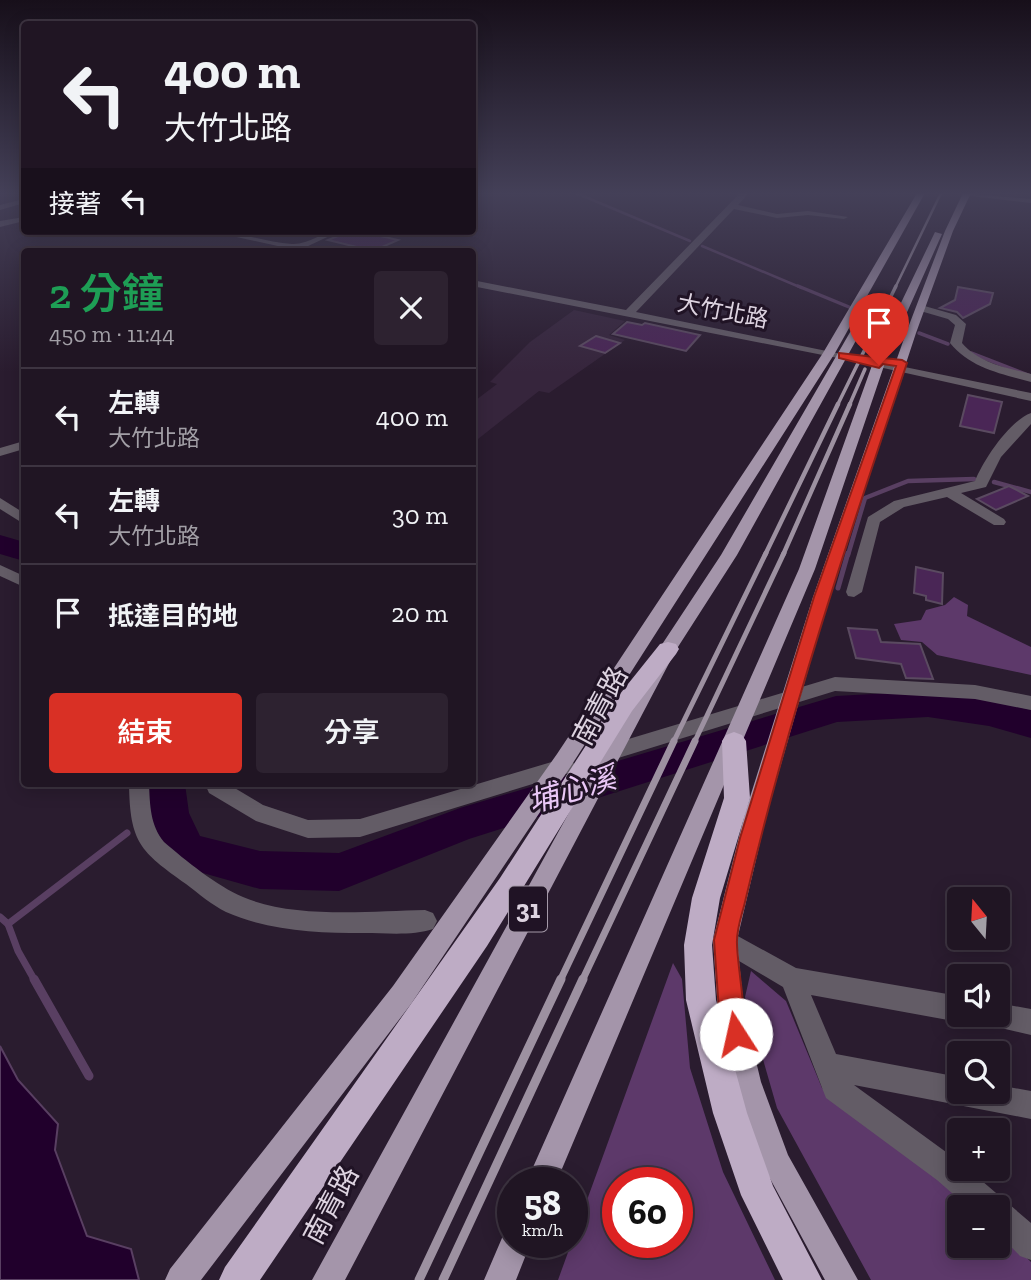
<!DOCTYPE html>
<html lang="zh-TW">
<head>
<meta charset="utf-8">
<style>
  :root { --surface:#201523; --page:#2d2230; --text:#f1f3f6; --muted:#a29fa6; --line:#3d3441; --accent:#d93025 }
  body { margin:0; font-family:"Zilla Slab","Noto Sans TC",serif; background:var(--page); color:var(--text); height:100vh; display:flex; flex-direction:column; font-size:26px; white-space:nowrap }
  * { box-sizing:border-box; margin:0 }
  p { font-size:23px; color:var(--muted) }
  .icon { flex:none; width:38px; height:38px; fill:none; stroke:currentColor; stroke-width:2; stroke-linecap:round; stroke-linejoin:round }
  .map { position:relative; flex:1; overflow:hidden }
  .drawer { position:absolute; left:21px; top:248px; width:455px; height:539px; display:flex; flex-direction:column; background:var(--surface); border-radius:7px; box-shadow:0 4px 18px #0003,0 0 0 2px var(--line) }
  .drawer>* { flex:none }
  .guide { position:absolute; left:21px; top:21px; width:455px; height:214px; border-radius:7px; box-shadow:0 4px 18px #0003,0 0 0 2px var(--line); background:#201523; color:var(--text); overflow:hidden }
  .needle { width:46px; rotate:342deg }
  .tools { position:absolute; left:947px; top:887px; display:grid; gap:14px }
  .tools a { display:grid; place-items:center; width:63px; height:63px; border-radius:7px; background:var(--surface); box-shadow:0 4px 18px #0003,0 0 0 2px var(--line); font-size:35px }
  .speed { position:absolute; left:497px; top:1167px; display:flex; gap:14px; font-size:35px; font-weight:700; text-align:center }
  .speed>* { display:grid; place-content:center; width:91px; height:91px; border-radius:50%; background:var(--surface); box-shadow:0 4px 18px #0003,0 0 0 2px var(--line); line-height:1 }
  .speed small { font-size:18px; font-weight:400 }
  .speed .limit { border:10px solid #d22; background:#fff; color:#111 }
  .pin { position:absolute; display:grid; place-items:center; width:60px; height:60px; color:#fff; margin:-72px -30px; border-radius:50% 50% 50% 0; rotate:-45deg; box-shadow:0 0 7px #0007 }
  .pin .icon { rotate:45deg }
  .me { position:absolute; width:77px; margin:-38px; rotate:350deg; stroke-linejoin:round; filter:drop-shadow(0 0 5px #0008) }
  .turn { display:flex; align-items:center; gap:24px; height:147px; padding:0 28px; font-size:32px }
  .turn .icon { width:91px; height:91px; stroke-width:2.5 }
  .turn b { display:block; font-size:49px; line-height:60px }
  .then { display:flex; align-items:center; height:66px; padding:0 28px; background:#0003; gap:14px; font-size:26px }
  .round { display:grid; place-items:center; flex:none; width:74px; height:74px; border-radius:7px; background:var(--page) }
  .headline { display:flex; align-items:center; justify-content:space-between; height:119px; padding:0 28px }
  h1 { font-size:42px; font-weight:600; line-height:52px; color:#1e9e55 }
  .action { display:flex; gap:14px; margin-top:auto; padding:14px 28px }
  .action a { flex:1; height:80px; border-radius:7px; background:var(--accent); color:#fff; font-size:28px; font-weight:600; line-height:80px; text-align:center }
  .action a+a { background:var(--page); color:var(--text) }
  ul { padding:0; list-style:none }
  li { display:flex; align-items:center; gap:21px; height:98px; padding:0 28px; border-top:2px solid var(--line) }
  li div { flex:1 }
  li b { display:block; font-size:26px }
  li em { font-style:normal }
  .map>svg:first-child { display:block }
  .built { fill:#36253c }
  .forest { fill:#5d396a; fill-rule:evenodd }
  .water { fill:#21002c; stroke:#593f62; stroke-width:2 }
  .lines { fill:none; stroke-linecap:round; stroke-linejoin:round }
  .stream-far5 { stroke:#593f62; stroke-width:2.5 }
  .stream-far4 { stroke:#593f62; stroke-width:3.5 }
  .stream-far3 { stroke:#593f62; stroke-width:4.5 }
  .stream-far2 { stroke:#593f62; stroke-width:5 }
  .stream-far1 { stroke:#593f62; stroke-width:7 }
  .stream { stroke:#593f62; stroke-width:9 }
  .river { fill:#21002c; fill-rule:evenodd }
  .building { fill:#4a2656; stroke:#5a4a60; stroke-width:2 }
  .minor { fill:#635c66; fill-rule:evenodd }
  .major { fill:#a495aa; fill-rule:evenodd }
  .highway { fill:#beacc5; fill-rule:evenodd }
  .rail-far5 { stroke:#9d91a1; stroke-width:2.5 }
  .rail-far4 { stroke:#9d91a1; stroke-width:3.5 }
  .rail-far3 { stroke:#9d91a1; stroke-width:4.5 }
  .rail-far2 { stroke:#9d91a1; stroke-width:5 }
  .rail-far1 { stroke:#9d91a1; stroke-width:7 }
  .rail { stroke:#9d91a1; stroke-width:9 }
  .route { fill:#d93025; stroke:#8d1f18; stroke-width:2 }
  .labels { text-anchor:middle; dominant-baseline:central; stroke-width:6; stroke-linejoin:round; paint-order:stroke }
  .far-street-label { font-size:23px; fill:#ddd3e0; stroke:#201325 }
  .shield { fill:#201325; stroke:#a499a8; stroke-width:2 }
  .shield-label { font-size:26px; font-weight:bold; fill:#ddd3e0 }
  .street-label { font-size:28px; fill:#ddd3e0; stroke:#201325 }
  .water-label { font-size:30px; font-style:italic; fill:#eac8f7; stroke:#201325 }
</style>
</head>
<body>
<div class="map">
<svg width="1031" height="1280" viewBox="0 0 1031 1280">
  <rect width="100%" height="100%" fill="#2a1c2f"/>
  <path class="built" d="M574 310 625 321 609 335 625 340 549 393 539 391 473 443 472 403 497 384 490 382 530 342Z"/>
  <g class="forest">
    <path d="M954 597 968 605 967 616 1031 647V675L937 655 922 642 901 640 894 624 921 620 926 610 945 605Z"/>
    <path d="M673 963 682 979 690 1068 723 1172 775 1280H558ZM618 1183H677V1242H618Z"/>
    <path d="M751 971 786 1001 822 1088 976 1207 959 1208V1246H998V1229L1031 1262V1280H871L777 1108 745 997Z"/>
  </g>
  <path class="water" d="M0 1046 18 1080 58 1124 55 1150 87 1236 131 1249 139 1280H0Z"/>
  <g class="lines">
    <g class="stream-far5">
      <path d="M576 193 690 241"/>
      <path d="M702 246 802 288"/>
    </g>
    <g class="stream-far4">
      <path d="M798 286 849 307"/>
      <path d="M872 315 890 322"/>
      <path d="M902 327 906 328"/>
      <path d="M919 333 948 344"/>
      <path d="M971 353 1031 376"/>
    </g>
    <g class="stream-far3">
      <path d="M994 482 1031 492"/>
      <path d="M848 555 865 498 908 481 974 479"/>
    </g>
    <path class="stream-far2" d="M838 588 848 553"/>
    <g class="stream-far1">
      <path d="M0 917 8 924 127 833"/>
      <path d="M8 924 18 951 35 981"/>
    </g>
    <path class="stream" d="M34 979 89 1076"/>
    <g class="river">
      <path d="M0 535 24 542V561L0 554Z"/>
      <path d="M928 691 989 700 1031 710V738L989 726 928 717 837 722 469 839 339 891 260 889 171 864 149 813 145 784H185L189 813 200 836 260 851 339 853 460 808 836 696Z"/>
    </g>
  </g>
  <g class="building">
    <path d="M350 231H359L398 240 373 251 328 240Z"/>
    <path d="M958 287 993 293 990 304 963 318 957 312 940 308 955 300Z"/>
    <path d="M627 322 642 325 645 323 700 335 686 351 613 334Z"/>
    <path d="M596 336 620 343 605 353 580 346Z"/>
    <path d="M968 395 1002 402 994 433 960 426Z"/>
    <path d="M1009 486 1028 496 996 510 977 499Z"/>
    <path d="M916 567 943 573 942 604 926 600V596L914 593Z"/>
    <path d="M848 628 877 630 881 642 920 644 933 679 906 678 901 664 856 658Z"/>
  </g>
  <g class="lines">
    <g class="minor">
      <path d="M740 193H749L738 205 777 214 808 211 848 217 844 219 808 215 777 218 734 209 636 312 1031 393V401L843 359 472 286V280L626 310Z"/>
      <path d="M958 193 1031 199V203L962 195Z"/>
      <path d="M24 199V203L0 210V205Z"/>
      <path d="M24 217V221L0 227V221Z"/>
      <path d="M209 231C237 231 264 242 292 244 308 245 323 231 340 231L306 247 324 252H305Z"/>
      <path d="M921 305 956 315 966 324 962 343C979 363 1007 368 1031 374V382C1002 374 970 368 950 343L955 325 948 319 917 310 916 308Z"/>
      <path d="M1031 413V424L1001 457 986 487 961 493 1004 519 1006 522 1004 525H994L947 497 904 507 880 522 862 592 854 597 848 596 846 592 868 517 894 501 975 481C983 461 1009 421 1031 413Z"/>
      <path d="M24 441V449L0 456V448Z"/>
      <path d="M0 498 24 513V524L0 509Z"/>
      <path d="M0 565 24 576V587L0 576Z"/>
      <path d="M835 677 975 685 1031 696V710L975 699 835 691 602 763 595 761 592 755 595 749 602 747Z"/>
      <path d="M565 758 572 760 575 766 572 772 360 837 308 838 256 821 209 793 205 784H228L263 805 308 820 360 819Z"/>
      <path d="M129 784H149C150 805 150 825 164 842 185 860 217 886 243 897 294 919 370 911 425 910L433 913 437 921 433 929C413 936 386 933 364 933 317 933 269 931 226 912 212 905 199 894 186 884 140 851 130 843 129 784Z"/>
      <path d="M725 929 796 968 959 996V1015H969L959 1022 811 995 836 1054 959 1077V1092H998V1085L1031 1091V1119L854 1085 957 1160 959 1169H968L1031 1223V1260L1020 1256 998 1233V1208H969L937 1180 826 1098 783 987 717 948 713 940 717 932Z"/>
      <path d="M998 1003 1031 1009V1035L984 1024 980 1015H998Z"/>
    </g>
    <g class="major">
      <path d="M917 193H925L835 353 571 766 411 1004 201 1280H165L170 1269 393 986 557 754 823 353Z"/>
      <path d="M963 193H971L953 231 916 333 829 597 767 813 737 940 744 1011 761 1082 788 1155 858 1280H825L767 1173 733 1082 718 1011 713 940 745 813 813 597 906 333 945 231Z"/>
      <path d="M935 232 942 234 887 357 815 569 556 1183H526L799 569 875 357Z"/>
      <path d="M860 315 869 317 737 555 676 650 345 1280H312L659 649 721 555Z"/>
      <path d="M513 1228V1242H531L516 1280H484L505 1231Z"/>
    </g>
    <g class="highway">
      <path d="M668 642 676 644 679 649 676 654 632 711 487 946 260 1280H219L225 1267 500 878 616 699 660 644Z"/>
      <path d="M734 732 742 735 746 741 750 798 720 898 712 945 716 1000 747 1113 773 1186 822 1280H783L741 1195 713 1113 686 1000 684 945 692 898 724 798 722 741 726 735Z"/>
    </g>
    <path class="rail-far5" d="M895 288 941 193"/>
    <g class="rail-far4">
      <path d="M837 406 896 286"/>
      <path d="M849 406 865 369"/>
    </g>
    <g class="rail-far3">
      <path d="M765 555 838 404"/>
      <path d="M783 555 850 404"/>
    </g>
    <g class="rail-far2">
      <path d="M673 743 766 553"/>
      <path d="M694 743 784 553"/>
    </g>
    <g class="rail-far1">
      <path d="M560 981 674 741"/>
      <path d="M582 981 695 741"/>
    </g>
    <g class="rail">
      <path d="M419 1280 561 979"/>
      <path d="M443 1280 583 979"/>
    </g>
  </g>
  <linearGradient id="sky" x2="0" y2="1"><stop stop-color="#170f1a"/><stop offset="0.52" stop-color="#444058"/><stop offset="1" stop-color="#444058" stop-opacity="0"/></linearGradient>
  <rect width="1031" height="372" fill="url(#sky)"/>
  <path class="route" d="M839 353 902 360 907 363C847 541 788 719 745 902 742 915 736 930 737 944 737 963 749 1031 744 1043L736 1046 728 1043 719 1011 714 940 740 838 814 597 896 366 883 364 879 368 839 358Z"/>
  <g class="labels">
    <g class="far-street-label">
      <text transform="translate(723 311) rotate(11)">大竹北路</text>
    </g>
    <rect class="shield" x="509" y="886.5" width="38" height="45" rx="5"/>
    <g class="shield-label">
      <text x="528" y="909">31</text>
    </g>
    <g class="street-label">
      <text transform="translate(600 706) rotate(-62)">南青路</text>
      <text transform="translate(331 1205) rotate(-62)">南青路</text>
    </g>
    <g class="water-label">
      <text transform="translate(572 790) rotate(-17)">埔心溪</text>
    </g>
  </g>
</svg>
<div class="tools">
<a><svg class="needle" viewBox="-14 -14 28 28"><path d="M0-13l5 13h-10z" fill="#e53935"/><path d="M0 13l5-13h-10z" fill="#a29fa6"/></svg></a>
<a><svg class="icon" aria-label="sound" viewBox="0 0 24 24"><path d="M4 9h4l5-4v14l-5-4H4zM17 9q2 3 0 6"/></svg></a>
<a><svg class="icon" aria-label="search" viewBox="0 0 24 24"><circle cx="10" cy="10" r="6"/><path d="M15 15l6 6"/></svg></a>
<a>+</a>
<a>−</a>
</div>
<div class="speed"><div>58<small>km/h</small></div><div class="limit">60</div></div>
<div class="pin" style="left:879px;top:365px;background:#d93025"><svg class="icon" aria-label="arrive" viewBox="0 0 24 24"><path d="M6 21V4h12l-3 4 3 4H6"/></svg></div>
<svg class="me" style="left:736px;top:1034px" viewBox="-20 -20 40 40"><circle r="19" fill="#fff"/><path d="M0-13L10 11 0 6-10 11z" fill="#d93025"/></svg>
<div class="guide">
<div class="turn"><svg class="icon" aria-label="left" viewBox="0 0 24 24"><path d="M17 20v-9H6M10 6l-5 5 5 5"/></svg><div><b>400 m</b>大竹北路</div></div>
<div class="then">接著<svg class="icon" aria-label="left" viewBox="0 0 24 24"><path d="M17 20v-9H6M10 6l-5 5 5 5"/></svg></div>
</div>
<section class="drawer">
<div class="headline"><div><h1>2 分鐘</h1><p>450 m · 11:44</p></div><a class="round"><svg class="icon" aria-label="close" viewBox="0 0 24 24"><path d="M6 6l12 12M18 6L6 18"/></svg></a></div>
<ul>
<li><svg class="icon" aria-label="left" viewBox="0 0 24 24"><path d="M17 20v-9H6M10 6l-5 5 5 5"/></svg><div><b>左轉</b><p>大竹北路</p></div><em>400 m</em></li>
<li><svg class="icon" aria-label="left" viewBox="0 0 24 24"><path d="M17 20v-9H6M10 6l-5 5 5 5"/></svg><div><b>左轉</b><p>大竹北路</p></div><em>30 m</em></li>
<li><svg class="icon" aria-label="arrive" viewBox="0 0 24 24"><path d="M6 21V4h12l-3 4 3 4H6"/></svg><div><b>抵達目的地</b></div><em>20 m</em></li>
</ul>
<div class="action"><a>結束</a><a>分享</a></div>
</section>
</div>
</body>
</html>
